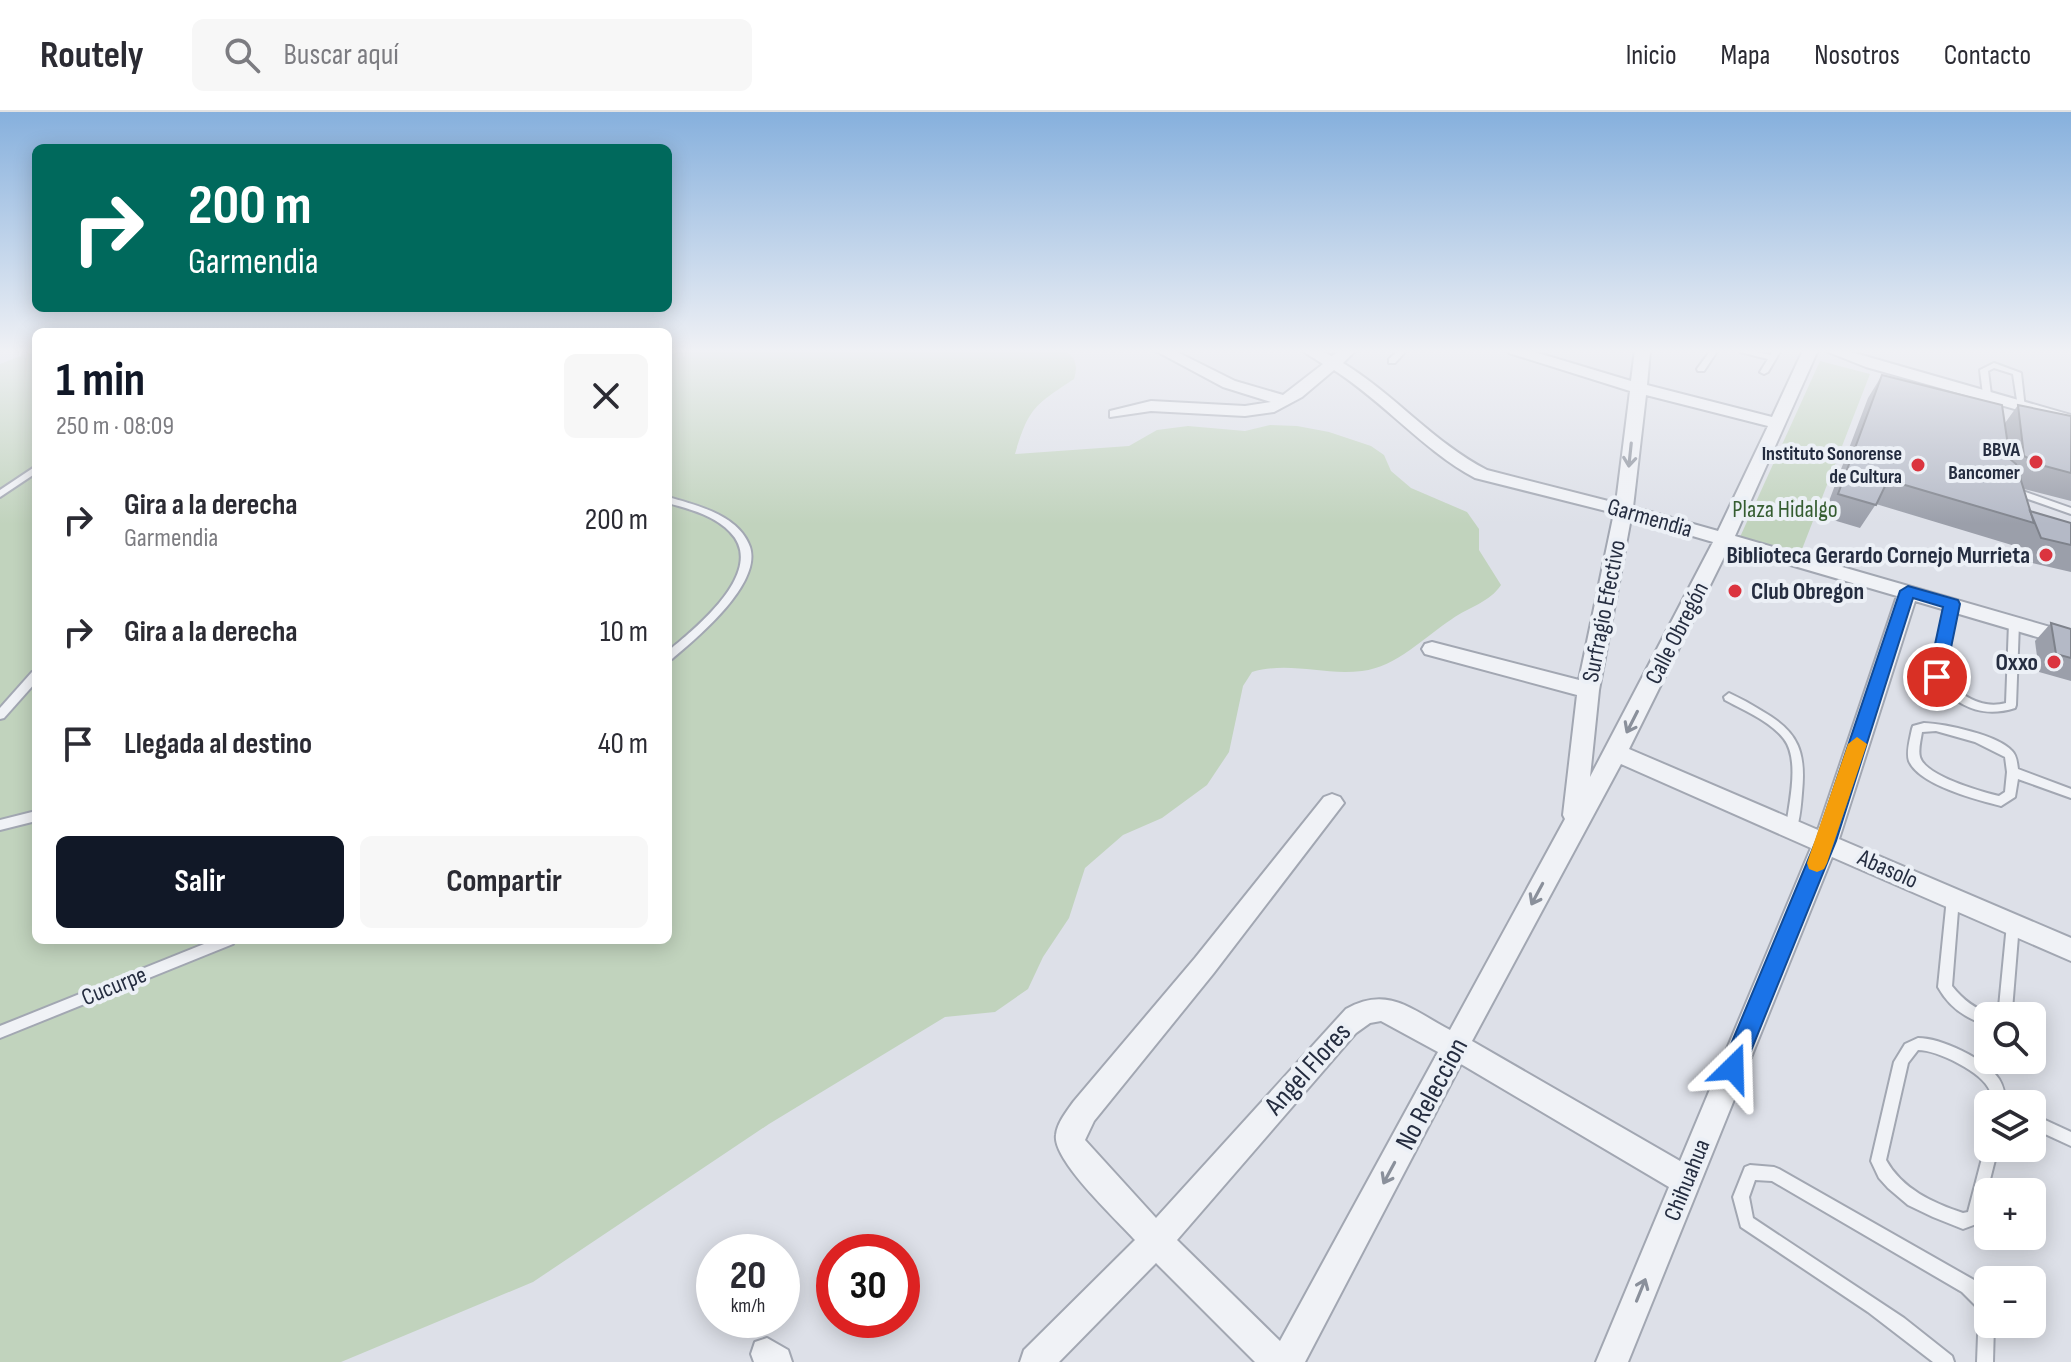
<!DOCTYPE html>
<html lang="es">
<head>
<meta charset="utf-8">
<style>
  :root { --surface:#fff; --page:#f7f7f7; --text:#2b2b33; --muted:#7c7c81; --line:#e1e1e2; --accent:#111827 }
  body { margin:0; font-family:"Sofia Sans Condensed",sans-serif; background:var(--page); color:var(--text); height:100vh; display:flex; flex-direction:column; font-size:30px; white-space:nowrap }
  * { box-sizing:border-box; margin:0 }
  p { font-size:26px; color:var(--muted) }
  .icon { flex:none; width:44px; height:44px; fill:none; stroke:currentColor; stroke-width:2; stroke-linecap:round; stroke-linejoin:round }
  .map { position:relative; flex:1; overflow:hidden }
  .side { position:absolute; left:32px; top:216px; width:640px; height:616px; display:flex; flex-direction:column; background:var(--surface); border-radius:12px; box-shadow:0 4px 20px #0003 }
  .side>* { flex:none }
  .banner { position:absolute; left:32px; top:32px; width:640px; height:168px; border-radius:12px; box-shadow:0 4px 20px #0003; background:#00695c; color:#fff; overflow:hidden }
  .fabs { position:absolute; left:1974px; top:890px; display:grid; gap:16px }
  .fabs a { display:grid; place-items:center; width:72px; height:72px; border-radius:12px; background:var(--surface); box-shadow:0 4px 20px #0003; font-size:40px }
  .speed { position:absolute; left:696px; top:1122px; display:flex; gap:16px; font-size:40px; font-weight:700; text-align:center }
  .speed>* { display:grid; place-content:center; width:104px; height:104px; border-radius:50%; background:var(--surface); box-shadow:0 4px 20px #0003; line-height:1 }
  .speed small { font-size:20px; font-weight:400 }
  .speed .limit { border:12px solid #d22; background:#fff; color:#111 }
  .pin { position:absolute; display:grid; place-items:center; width:68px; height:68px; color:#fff; margin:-34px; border:4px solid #fff; border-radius:50%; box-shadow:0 2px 8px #0007 }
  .me { position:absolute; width:88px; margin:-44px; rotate:22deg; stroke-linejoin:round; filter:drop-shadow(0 0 6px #0008) }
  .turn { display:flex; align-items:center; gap:28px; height:168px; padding:0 24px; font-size:36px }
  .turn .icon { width:104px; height:104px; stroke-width:2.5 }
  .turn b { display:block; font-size:56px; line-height:68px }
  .round { display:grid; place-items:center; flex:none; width:84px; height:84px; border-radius:12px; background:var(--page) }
  .head { display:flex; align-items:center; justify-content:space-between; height:136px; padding:0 24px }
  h1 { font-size:48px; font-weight:700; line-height:60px; color:var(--accent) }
  .action { display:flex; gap:16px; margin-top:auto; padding:16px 24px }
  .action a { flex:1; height:92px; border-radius:12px; background:var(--accent); color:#fff; font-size:32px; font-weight:700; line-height:92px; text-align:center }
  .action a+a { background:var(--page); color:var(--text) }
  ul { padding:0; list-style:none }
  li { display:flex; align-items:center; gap:24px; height:112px; padding:0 24px }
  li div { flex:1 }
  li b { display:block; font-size:30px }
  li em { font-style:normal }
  header { display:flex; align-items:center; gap:48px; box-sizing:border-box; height:112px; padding:0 40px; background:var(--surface); border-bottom:2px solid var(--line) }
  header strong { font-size:38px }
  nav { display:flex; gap:44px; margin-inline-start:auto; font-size:28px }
  .search { width:560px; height:72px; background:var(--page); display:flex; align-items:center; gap:20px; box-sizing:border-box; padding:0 28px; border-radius:12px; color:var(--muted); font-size:30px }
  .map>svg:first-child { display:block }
  .green { fill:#c1d3bd }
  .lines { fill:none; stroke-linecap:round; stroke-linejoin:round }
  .lane-casing { stroke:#a2a7b2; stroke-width:4 }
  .street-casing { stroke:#a2a7b2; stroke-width:4 }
  .lane { fill:#f0f2f6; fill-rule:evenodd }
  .street { fill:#f0f2f6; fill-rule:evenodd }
  .wall { fill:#9b9faa }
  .building { fill:#b4b9c6; stroke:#7e828b; stroke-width:2 }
  .oneway { stroke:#8a909b }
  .route { fill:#1a73e8; stroke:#114b97; stroke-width:2 }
  .slow { fill:#f59e0b }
  .poi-dot { fill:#db343f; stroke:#ecf0f6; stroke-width:3 }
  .labels { text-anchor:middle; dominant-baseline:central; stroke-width:8; stroke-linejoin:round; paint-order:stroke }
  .far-poi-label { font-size:20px; font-weight:bold; fill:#252d40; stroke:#ecf0f6; text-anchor:end }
  .park-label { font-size:24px; fill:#355d31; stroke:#ecf0f6 }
  .street-label { font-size:24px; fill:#252d40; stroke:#ecf0f6 }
  .poi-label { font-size:24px; font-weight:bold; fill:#252d40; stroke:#ecf0f6; text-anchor:end }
  .near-street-label { font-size:28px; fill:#252d40; stroke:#ecf0f6 }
</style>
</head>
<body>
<header>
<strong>Routely</strong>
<div class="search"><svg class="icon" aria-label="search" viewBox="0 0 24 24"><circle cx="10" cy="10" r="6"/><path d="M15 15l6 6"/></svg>Buscar aquí</div>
<nav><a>Inicio</a><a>Mapa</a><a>Nosotros</a><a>Contacto</a></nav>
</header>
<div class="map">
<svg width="2071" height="1250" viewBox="0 0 2071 1250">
  <rect width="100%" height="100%" fill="#dde0e8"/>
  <g class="green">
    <path d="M36 238V828H668V238H1065C1076 247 1078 253 1074 267 1035 293 1029 295 1015 342L1129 334 1157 318 1188 314 1245 319 1270 313 1297 314 1329 320 1371 334 1384 343 1391 359 1411 376 1467 400 1479 417V438L1501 473C1490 490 1469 495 1452 507 1424 525 1397 555 1362 559 1324 564 1291 549 1252 560L1243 574 1229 640 1207 673 1162 706 1123 723 1085 756 1069 806 1043 845 1028 877 995 900 945 905 769 1012 533 1170 341 1250H0V252Z"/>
    <path d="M1820 249 1870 262 1799 445 1740 425Z"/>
  </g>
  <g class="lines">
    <g class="lane-casing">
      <g id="lane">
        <path d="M1399 238H1407L1395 251H1389V247Z"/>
        <path d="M1711 238H1718L1704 259H1698L1697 257Z"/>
        <path d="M1740 238H1750L1770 243 1774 238H1781L1768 260 1764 262 1760 260 1768 247 1740 240Z"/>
        <path d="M1994 251 2021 261 2025 297H2019L2018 295 2013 262 1994 256 1988 259 1992 291 1988 293 1984 291 1980 258Z"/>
        <path d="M36 354V361L0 385V378Z"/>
        <path d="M2014 376 2071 396V402L2011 381V377Z"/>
        <path d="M668 385C696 393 739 403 750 435 762 472 697 526 672 547L668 548V539C696 516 768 458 730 420 714 403 689 397 668 391Z"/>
        <path d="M1952 489 1957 492 1942 564C1959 582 1980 598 2006 591L2009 511 2014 508 2019 511 2016 593 2015 596C1980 607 1957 593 1933 568L1932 565 1947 492Z"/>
        <path d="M36 559V570L4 606 0 607V596L32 560Z"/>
        <path d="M1729 581C1740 586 1751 592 1762 599 1799 620 1806 640 1802 681 1801 694 1800 707 1796 718L1792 720 1788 718 1786 715C1789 691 1800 648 1784 627 1770 609 1745 599 1725 588L1724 585Z"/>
        <path d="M1924 611C1946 612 1998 623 2012 639 2017 644 2017 651 2018 657L2071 677V686L2018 667 2015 685 2001 694C1978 688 1919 673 1909 649 1906 640 1910 627 1912 617L1913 614ZM1936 619 1975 630 2005 645 2007 660 2005 680 1999 684C1982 680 1925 664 1920 645 1918 638 1921 627 1922 620Z"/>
        <path d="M36 699V709L0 718V708Z"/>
        <path d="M1953 781 1957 782 1959 786 1952 874C1963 888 1975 897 1992 902L1999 895 2007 812 2009 808 2013 807 2017 808 2019 812 2012 898 2008 904H1988V913C1966 907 1949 895 1938 875L1947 786 1949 782Z"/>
        <path d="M214 828H234L233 832 0 926V914Z"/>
        <path d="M1918 926C1941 926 1986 947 1999 967 2004 975 2005 983 2006 992H1992C1992 991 1990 980 1990 979 1983 960 1937 938 1918 938L1908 951 1886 1048C1902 1077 1933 1091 1963 1101L1968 1100 1986 1031 1988 1030V1036H1998L1979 1111 1963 1117 1933 1105 1908 1093 1888 1076 1879 1066 1871 1049 1894 950 1905 932Z"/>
        <path d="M2032 1002 2071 1020V1034L2032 1016Z"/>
        <path d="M1750 1053 1774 1055 1779 1057 1974 1168 1988 1183V1212H1994L1993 1250H1977L1979 1197 1962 1180 1772 1069 1755 1068 1749 1085 1753 1106 1904 1206 1952 1244 1954 1250H1933L1868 1200 1741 1115 1733 1085 1745 1055Z"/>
      </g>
    </g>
    <g class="street-casing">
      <g id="street">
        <path d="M1154 238H1173L1235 269 1283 283 1323 252 1301 238H1319L1332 244 1340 238H1356L1343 251C1394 282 1434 331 1487 358L1616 391 1630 279 1509 241 1507 238H1528L1631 269 1635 238H1650L1647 273 1772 305 1803 238H1818L1735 424 2071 521V535L1915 489 1839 727 2071 826V849L1832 745 1628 1250H1596L1669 1075 1461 952 1305 1250H1255L1156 1151 1059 1250H1020L1024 1238 1135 1128C1117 1108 1052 1048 1056 1023 1057 1011 1067 999 1074 989L1195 846 1324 685 1332 682 1340 685 1344 691 1213 862 1094 1009 1085 1028 1156 1106 1346 897C1388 873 1412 898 1450 918L1565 707 1563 703 1577 583 1425 542 1422 537 1425 532 1432 530 1579 568 1614 401 1475 366C1423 338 1384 290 1334 258L1302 285 1274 300 1245 304 1151 299 1110 305V299L1151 289 1245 294 1271 290 1223 275ZM1646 283 1768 314 1718 419 1633 395ZM1631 406 1713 430 1590 665 1599 578ZM1729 435 1897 484 1818 718 1629 637ZM1621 652 1811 736 1680 1049 1472 929ZM1381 909 1438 940 1280 1229 1177 1128 1356 921 1370 911Z"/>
        <path d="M1823 238H1844L2071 303V313L1866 255Z"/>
        <path d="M767 1226 788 1238 792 1250H754L751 1242 755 1230Z"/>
      </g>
    </g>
    <use href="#lane" class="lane"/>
    <use href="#street" class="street"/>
  </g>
  <g class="wall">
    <path d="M1882 263 2005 311 2018 293 2071 304V389L2024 377 2030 399 2071 411V460L2023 449 2016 433 2015 434 1876 392 1860 416 1823 405 1868 286Z"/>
    <path d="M2051 511 2071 517V569L2039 560 2035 529Z"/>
  </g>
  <g class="building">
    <path d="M1882 263 2002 293 2010 347 2016 352 2034 411 1888 368 1876 393 1838 382Z"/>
    <path d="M2018 293 2071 304V361L2041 353 2024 344Z"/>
    <path d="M2030 399 2071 411V433L2041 426Z"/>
    <path d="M2051 511 2071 517V546L2056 542Z"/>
  </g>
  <defs><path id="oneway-shaft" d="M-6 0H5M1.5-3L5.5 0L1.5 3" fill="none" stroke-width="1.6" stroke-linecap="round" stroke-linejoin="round" transform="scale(2)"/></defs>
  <g class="oneway">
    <use href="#oneway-shaft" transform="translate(1630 343) rotate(96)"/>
    <use href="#oneway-shaft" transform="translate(1632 610) rotate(117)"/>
    <use href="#oneway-shaft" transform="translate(1537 782) rotate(118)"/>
    <use href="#oneway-shaft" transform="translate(1389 1061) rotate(118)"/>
    <use href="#oneway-shaft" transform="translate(1641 1178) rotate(-68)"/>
  </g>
  <linearGradient id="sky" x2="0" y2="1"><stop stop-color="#86b0dd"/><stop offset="0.58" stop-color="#f0f1f5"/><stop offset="1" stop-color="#f0f1f5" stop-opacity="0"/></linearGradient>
  <rect width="2071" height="412" fill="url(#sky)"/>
  <path class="route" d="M1908 474 1958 488 1960 492 1945 565 1937 571 1928 565 1943 495 1913 486 1836 729 1744 956 1741 964 1733 967 1724 964 1721 956 1816 729 1900 479Z"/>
  <path class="slow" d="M1857 625 1867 632 1827 751 1824 757 1817 760 1809 757 1807 751 1848 632Z"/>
  <g class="poi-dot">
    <circle cx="2036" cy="350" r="8"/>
    <circle cx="1918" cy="353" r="8"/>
    <circle cx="2046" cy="443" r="8"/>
    <circle cx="1735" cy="479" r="8"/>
    <circle cx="2054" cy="550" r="8"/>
  </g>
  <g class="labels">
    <g class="far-poi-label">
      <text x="2020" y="338">BBVA<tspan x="2020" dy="23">Bancomer</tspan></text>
      <text x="1902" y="342">Instituto Sonorense<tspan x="1902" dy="23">de Cultura</tspan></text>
    </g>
    <g class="park-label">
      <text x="1785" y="397">Plaza Hidalgo</text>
    </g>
    <g class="street-label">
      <text transform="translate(1650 406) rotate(16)">Garmendia</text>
      <text transform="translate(1604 499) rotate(-79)">Surfragio Efectivo</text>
      <text transform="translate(1677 521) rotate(-63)">Calle Obregón</text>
      <text transform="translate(1888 757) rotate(24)">Abasolo</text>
      <text transform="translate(114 874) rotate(-22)">Cucurpe</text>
      <text transform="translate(1687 1068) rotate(-68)">Chihuahua</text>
    </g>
    <g class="poi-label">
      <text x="2030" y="443">Biblioteca Gerardo Cornejo Murrieta</text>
      <text x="1751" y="479" text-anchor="start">Club Obregon</text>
      <text x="2038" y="550">Oxxo</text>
    </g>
    <g class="near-street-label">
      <text transform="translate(1308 957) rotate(-48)">Angel Flores</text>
      <text transform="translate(1432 982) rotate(-62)">No Releccion</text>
    </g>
  </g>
</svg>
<div class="fabs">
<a><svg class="icon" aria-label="search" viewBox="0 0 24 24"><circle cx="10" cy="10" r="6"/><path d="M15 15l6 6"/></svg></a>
<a><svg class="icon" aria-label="layers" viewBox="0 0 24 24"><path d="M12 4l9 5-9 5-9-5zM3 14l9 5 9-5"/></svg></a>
<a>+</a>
<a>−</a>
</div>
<div class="speed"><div>20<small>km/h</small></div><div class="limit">30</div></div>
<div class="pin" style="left:1937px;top:565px;background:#d93025"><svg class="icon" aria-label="arrive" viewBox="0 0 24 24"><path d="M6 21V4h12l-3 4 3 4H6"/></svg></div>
<svg class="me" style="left:1733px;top:956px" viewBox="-20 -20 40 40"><path d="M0-17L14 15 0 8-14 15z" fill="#1a73e8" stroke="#fff" stroke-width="4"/></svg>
<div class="banner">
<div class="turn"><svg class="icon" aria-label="right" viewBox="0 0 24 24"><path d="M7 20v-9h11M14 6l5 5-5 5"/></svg><div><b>200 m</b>Garmendia</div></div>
</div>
<section class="side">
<div class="head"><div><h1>1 min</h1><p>250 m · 08:09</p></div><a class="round"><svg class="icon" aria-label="close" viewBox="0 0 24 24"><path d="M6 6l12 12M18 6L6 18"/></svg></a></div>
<ul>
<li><svg class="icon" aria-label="right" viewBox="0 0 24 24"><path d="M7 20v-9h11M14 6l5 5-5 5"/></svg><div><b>Gira a la derecha</b><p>Garmendia</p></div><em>200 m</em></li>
<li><svg class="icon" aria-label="right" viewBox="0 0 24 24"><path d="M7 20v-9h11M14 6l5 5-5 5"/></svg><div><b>Gira a la derecha</b></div><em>10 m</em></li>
<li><svg class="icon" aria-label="arrive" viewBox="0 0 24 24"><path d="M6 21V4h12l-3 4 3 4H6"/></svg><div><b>Llegada al destino</b></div><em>40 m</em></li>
</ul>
<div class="action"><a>Salir</a><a>Compartir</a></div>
</section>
</div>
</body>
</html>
